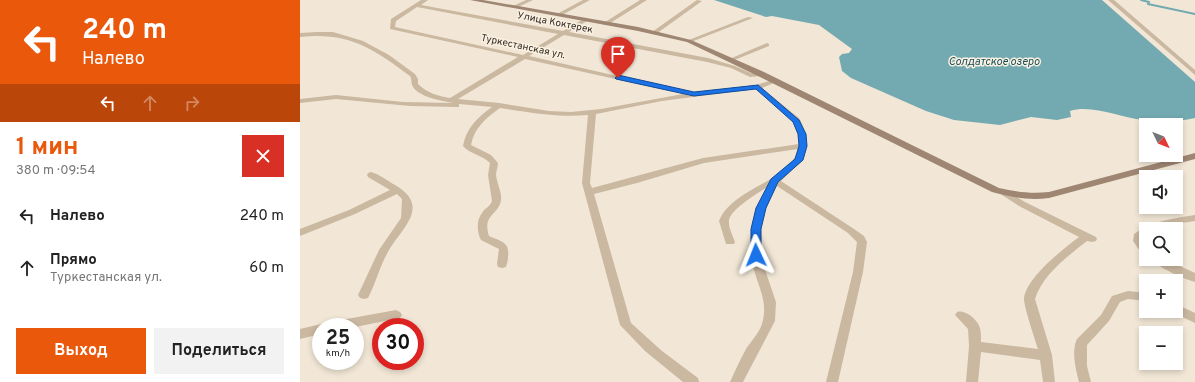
<!DOCTYPE html>
<html lang="ru">
<head>
<meta charset="utf-8">
<style>
  :root { --surface:#fff; --page:#f2f2f2; --text:#222; --muted:#767676; --accent:#ea580c }
  body { margin:0; font-family:Overpass,sans-serif; background:var(--page); color:var(--text); height:100vh; display:flex; flex-direction:column; font-size:15px; white-space:nowrap }
  * { box-sizing:border-box; margin:0 }
  p { font-size:13px; color:var(--muted) }
  .icon { flex:none; width:22px; height:22px; fill:none; stroke:currentColor; stroke-width:2; stroke-linecap:round; stroke-linejoin:round }
  .map { position:relative; flex:1; overflow:hidden }
  .panel { display:flex; flex-direction:column; background:var(--surface); width:300px }
  .panel>* { flex:none }
  .banner { background:#ea580c; color:#fff; overflow:hidden }
  .needle { width:26px; rotate:133deg }
  .fabs { position:absolute; left:839px; top:118px; display:grid; gap:8px }
  .fabs a { display:grid; place-items:center; width:44px; height:44px; border-radius:0px; background:var(--surface); box-shadow:0 2px 6px #0003; font-size:20px }
  .speed { position:absolute; left:12px; top:318px; display:flex; gap:8px; font-size:20px; font-weight:700; text-align:center }
  .speed>* { display:grid; place-content:center; width:52px; height:52px; border-radius:50%; background:var(--surface); box-shadow:0 2px 6px #0003; line-height:1 }
  .speed small { font-size:10px; font-weight:400 }
  .speed .limit { border:6px solid #d22; background:#fff; color:#111 }
  .pin { position:absolute; display:grid; place-items:center; width:34px; height:34px; color:#fff; margin:-41px -17px; border-radius:50% 50% 50% 0; rotate:-45deg; box-shadow:0 0 4px #0007 }
  .pin .icon { rotate:45deg }
  .me { position:absolute; width:44px; margin:-22px; rotate:358deg; stroke-linejoin:round; filter:drop-shadow(0 0 3px #0008) }
  .turn { display:flex; align-items:center; gap:14px; height:84px; padding:0 16px; font-size:18px }
  .turn .icon { width:52px; height:52px; stroke-width:2.5 }
  .turn b { display:block; font-size:28px; line-height:34px }
  .lanes { display:flex; align-items:center; height:38px; padding:0 16px; background:#0003; justify-content:center; gap:20px; direction:ltr }
  .lanes .off { opacity:.35 }
  .round { display:grid; place-items:center; flex:none; width:42px; height:42px; border-radius:0px; background:var(--page) }
  .overview { display:flex; align-items:center; justify-content:space-between; height:68px; padding:0 16px }
  h1 { font-size:24px; font-weight:700; line-height:30px; color:var(--accent) }
  .action { display:flex; gap:8px; margin-top:auto; padding:8px 16px }
  .action a { flex:1; height:46px; border-radius:0px; background:var(--accent); color:#fff; font-size:16px; font-weight:700; line-height:46px; text-align:center }
  .action a+a { background:var(--page); color:var(--text) }
  ul { padding:0; list-style:none }
  li { display:flex; align-items:center; gap:12px; height:52px; padding:0 16px }
  li div { flex:1 }
  li b { display:block; font-size:15px }
  li em { font-style:normal }
  main { display:flex; flex:1; min-height:0 }
  .map>svg:first-child { display:block }
  .water { fill:#73a9b0 }
  .lines { fill:none; stroke-linecap:round; stroke-linejoin:round }
  .stream { stroke:#73a9b0; stroke-width:2 }
  .minor { fill:#cab8a1; fill-rule:evenodd }
  .secondary { fill:#9e8673; fill-rule:evenodd }
  .route { fill:#1a73e8; stroke:#114b97 }
  .labels { text-anchor:middle; dominant-baseline:central; stroke-width:3; stroke-linejoin:round; paint-order:stroke }
  .far-street-label { font-size:10px; fill:#342b24; stroke:#faf1e2 }
  .far-water-label { font-size:11px; font-style:italic; fill:#184e58; stroke:#faf1e2 }
</style>
</head>
<body>
<main>
<section class="panel">
<div class="banner">
<div class="turn"><svg class="icon" aria-label="left" viewBox="0 0 24 24"><path d="M17 20v-9H6M10 6l-5 5 5 5"/></svg><div><b>240 m</b>Налево</div></div>
<div class="lanes"><svg class="icon" aria-label="left" viewBox="0 0 24 24"><path d="M17 20v-9H6M10 6l-5 5 5 5"/></svg><svg class="icon off" aria-label="ahead" viewBox="0 0 24 24"><path d="M12 20V5M6 11l6-6 6 6"/></svg><svg class="icon off" aria-label="right" viewBox="0 0 24 24"><path d="M7 20v-9h11M14 6l5 5-5 5"/></svg></div>
</div>
<div class="overview"><div><h1>1 мин</h1><p>380 m · 09:54</p></div><a class="round" style="background:#d93025;color:#fff"><svg class="icon" aria-label="close" viewBox="0 0 24 24"><path d="M6 6l12 12M18 6L6 18"/></svg></a></div>
<ul>
<li><svg class="icon" aria-label="left" viewBox="0 0 24 24"><path d="M17 20v-9H6M10 6l-5 5 5 5"/></svg><div><b>Налево</b></div><em>240 m</em></li>
<li><svg class="icon" aria-label="ahead" viewBox="0 0 24 24"><path d="M12 20V5M6 11l6-6 6 6"/></svg><div><b>Прямо</b><p>Туркестанская ул.</p></div><em>60 m</em></li>
</ul>
<div class="action"><a>Выход</a><a>Поделиться</a></div>
</section>
<div class="map">
<svg width="895" height="382" viewBox="0 0 895 382">
  <rect width="100%" height="100%" fill="#f2e7d6"/>
  <path class="water" d="M414 0H802L895 82V118C878 122 860 122 843 120 821 118 792 104 770 111L771 117 757 120 731 117 700 125 654 120 626 111 551 78 542 71 539 57 542 54 549 53 552 49 519 25 472 16 466 17Z"/>
  <g class="lines">
    <path class="stream" d="M841 0 849 2 848 4 895 14"/>
    <g class="minor">
      <path d="M121 0H128L121 5 263 31 285 18 288 20 287 21 269 32 408 58 435 66 451 73 461 72 464 74 461 76 450 77 431 68 407 62 264 35 229 56 392 93 456 85 472 80H476V82L462 88 500 119 506 134 507 146 503 160 481 181 554 229 564 236 567 242 563 272 538 382H526L553 272 557 242 548 233 477 186 466 208 461 229 462 261 476 302 475 321 443 382H430C435 371 440 360 446 349 452 340 461 331 463 320 468 298 455 281 452 261 448 232 454 212 467 187 458 193 431 209 429 220 428 227 433 236 435 242L434 244H426L419 221C433 187 490 182 498 149L404 163 337 183 294 194 331 323 362 351 398 378 399 382H383L345 351 320 325 282 183 288 115C258 118 229 112 200 108 186 118 174 128 171 145L191 155 198 163C198 167 196 171 196 175 197 184 202 192 201 200 199 215 182 214 189 236 202 242 210 242 208 257 208 261 207 263 206 267L202 268 198 267 197 264 199 249 181 240C177 233 176 220 182 213 185 208 190 207 192 201L188 175 190 163C182 155 170 154 163 146 166 128 178 117 192 107L159 104V107H156L110 106 36 99 0 103V99L36 95 103 102 153 103C142 101 117 97 112 85 111 82 112 79 110 76 72 48 49 32 0 37V33L17 32H33L63 41 89 55 115 74 118 79V84C127 93 138 96 150 98L218 57 90 29 91 19ZM117 7 258 34 223 55 95 27 96 21ZM225 59 383 94 301 109 271 112 249 111 199 103 158 99ZM455 89 494 122 498 134 499 144 403 158 292 188 290 183 296 114 362 101Z"/>
      <path d="M226 0H233L216 8 211 7Z"/>
      <path d="M283 0H290L260 16 255 15Z"/>
      <path d="M340 0H347L307 25 302 24Z"/>
      <path d="M397 0 402 1 356 34H352V32Z"/>
      <path d="M808 0H814L895 70V75Z"/>
      <path d="M448 17 453 18 391 42 386 41Z"/>
      <path d="M467 43 469 44V46L432 61 427 60Z"/>
      <path d="M71 172C79 174 88 181 95 185 131 206 103 227 89 250 80 265 76 283 68 298L64 299 60 298 58 295 79 250 101 218 102 199 97 194 55 214 0 236V229L49 210 90 190 68 177 67 175 68 173Z"/>
      <path d="M705 190 725 202 796 237 797 239 796 241 792 242 787 241C767 257 743 274 735 299L752 355 755 382H743L740 360 681 352 678 382H666L669 346 668 329 655 315 657 312C665 309 678 320 680 328 681 332 681 337 681 342L738 349C735 340 723 304 724 298 727 277 763 249 779 237L719 206 702 195 700 193Z"/>
      <path d="M895 215V221C878 223 863 229 846 229V235L843 237V240L846 244V255L842 254 833 241 834 234C852 221 874 218 895 215Z"/>
      <path d="M852 259H865L895 273V282C884 279 858 268 852 259Z"/>
      <path d="M828 291 846 293V301L828 299 820 302 809 321 787 345V366L791 382H779C776 370 771 351 777 339L801 315 812 296Z"/>
      <path d="M876 304 895 313V323L872 312 871 311H876Z"/>
      <path d="M96 310 100 312 102 315 100 318 55 327H21V334L0 339V329L21 324 25 325 30 322Z"/>
    </g>
    <path class="secondary" d="M170 0H183L338 27 391 40 464 72 699 188C717 192 731 194 749 192L895 153V159L749 198C729 201 712 197 692 192L458 76 387 42 338 31Z"/>
  </g>
  <path class="route" d="M318 75 394 92 458 85 499 120 506 134 507 146 503 160 478 182 466 208 461 229V255L460 257H452L451 255V229L456 208 471 179 495 159 499 146 498 134 493 122 456 89 394 96 316 79 315 78Z"/>
  <g class="labels">
    <g class="far-street-label">
      <text transform="translate(255 23) rotate(11)">Улица Коктерек</text>
      <text transform="translate(223 47) rotate(12)">Туркестанская ул.</text>
    </g>
    <g class="far-water-label">
      <text x="694" y="62">Солдатское озеро</text>
    </g>
  </g>
</svg>
<div class="fabs">
<a><svg class="needle" viewBox="-14 -14 28 28"><path d="M0-13l5 13h-10z" fill="#e53935"/><path d="M0 13l5-13h-10z" fill="#767676"/></svg></a>
<a><svg class="icon" aria-label="sound" viewBox="0 0 24 24"><path d="M4 9h4l5-4v14l-5-4H4zM17 9q2 3 0 6"/></svg></a>
<a><svg class="icon" aria-label="search" viewBox="0 0 24 24"><circle cx="10" cy="10" r="6"/><path d="M15 15l6 6"/></svg></a>
<a>+</a>
<a>−</a>
</div>
<div class="speed"><div>25<small>km/h</small></div><div class="limit">30</div></div>
<div class="pin" style="left:318px;top:78px;background:#d93025"><svg class="icon" aria-label="arrive" viewBox="0 0 24 24"><path d="M6 21V4h12l-3 4 3 4H6"/></svg></div>
<svg class="me" style="left:456px;top:255px" viewBox="-20 -20 40 40"><path d="M0-17L14 15 0 8-14 15z" fill="#1a73e8" stroke="#fff" stroke-width="4"/></svg>
</div>
</main>
</body>
</html>
